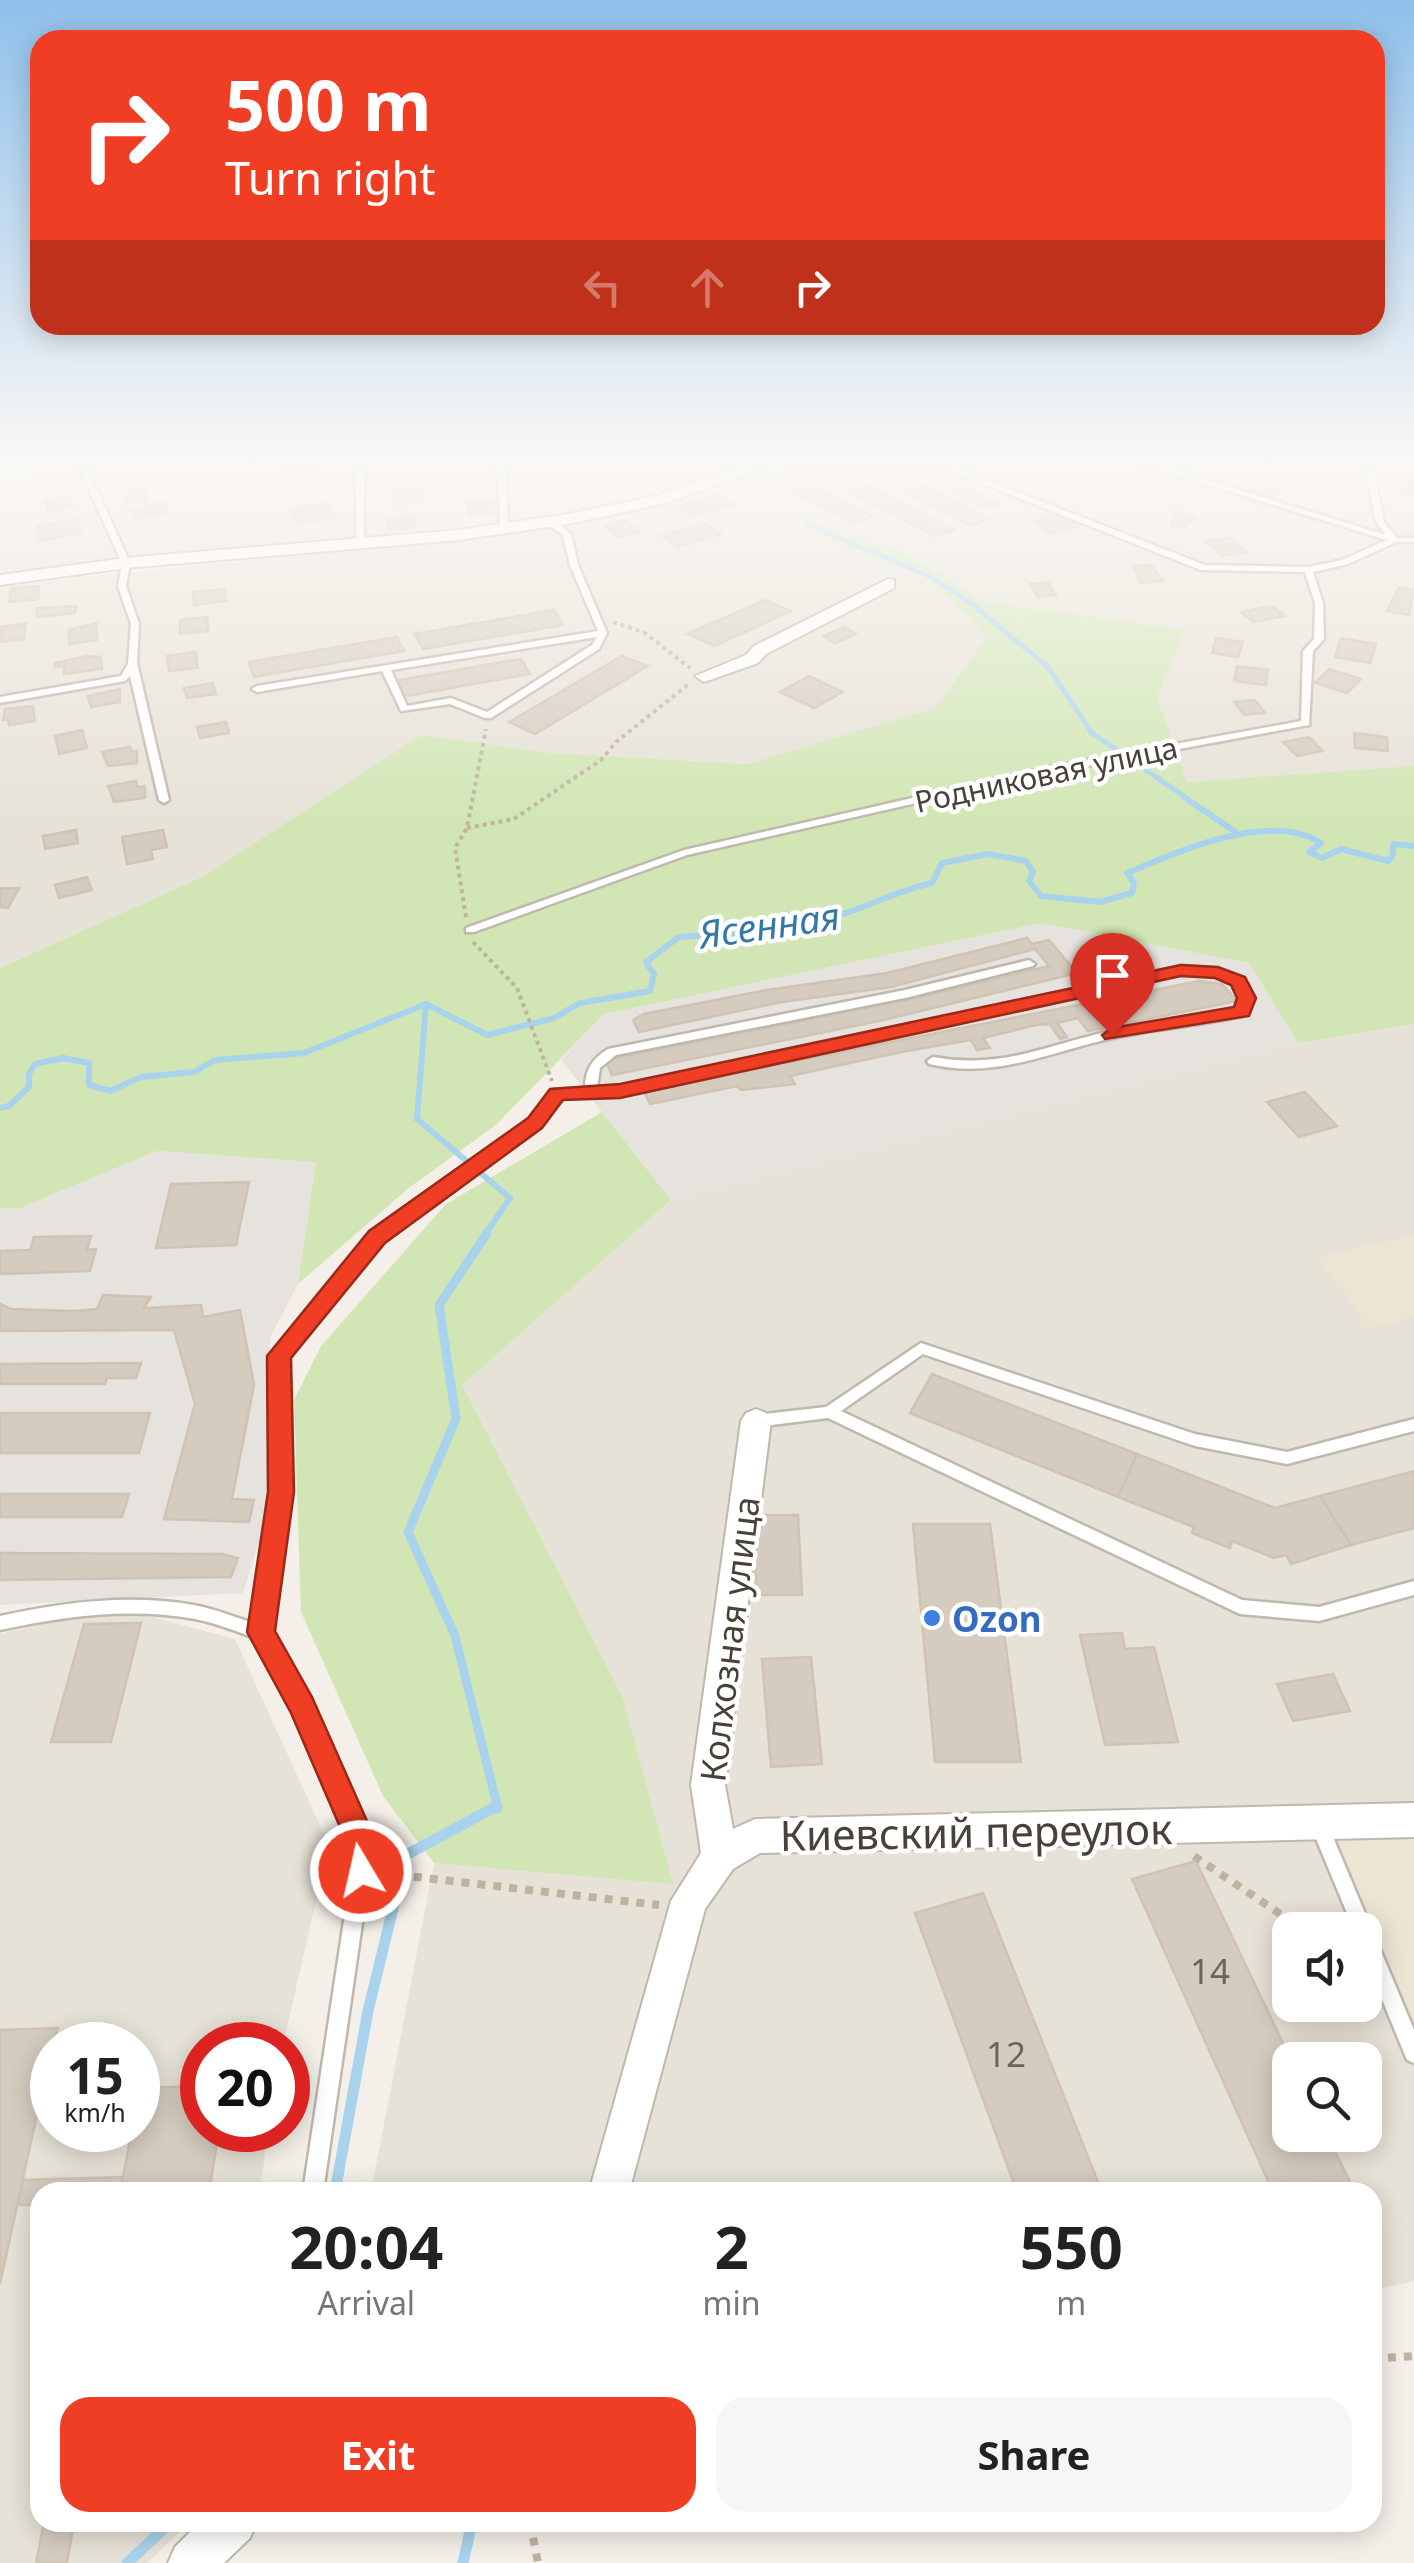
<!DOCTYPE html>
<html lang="en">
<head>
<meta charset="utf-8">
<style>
  :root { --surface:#fff; --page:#f6f6f6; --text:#222; --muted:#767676; --accent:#f03e24 }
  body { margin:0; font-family:"Noto Sans",sans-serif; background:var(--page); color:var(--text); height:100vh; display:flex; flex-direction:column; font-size:38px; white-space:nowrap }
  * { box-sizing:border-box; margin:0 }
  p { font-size:32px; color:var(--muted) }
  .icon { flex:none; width:55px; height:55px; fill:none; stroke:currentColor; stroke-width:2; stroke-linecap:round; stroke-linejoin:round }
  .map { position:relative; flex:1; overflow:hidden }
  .details { position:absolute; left:30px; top:2182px; width:1352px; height:350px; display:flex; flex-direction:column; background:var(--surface); border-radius:30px; box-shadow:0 5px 25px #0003 }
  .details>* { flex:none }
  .banner { position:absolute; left:30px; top:30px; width:1355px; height:305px; border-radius:30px; box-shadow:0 5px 25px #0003; background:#f03e24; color:#fff; overflow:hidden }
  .fabs { position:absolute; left:1272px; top:1912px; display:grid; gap:20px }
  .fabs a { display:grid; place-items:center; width:110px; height:110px; border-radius:20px; background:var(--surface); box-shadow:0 5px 25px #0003; font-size:50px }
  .speed { position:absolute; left:30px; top:2022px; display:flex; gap:20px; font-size:50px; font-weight:700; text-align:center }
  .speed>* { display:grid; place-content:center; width:130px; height:130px; border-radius:50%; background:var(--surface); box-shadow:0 5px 25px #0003; line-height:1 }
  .speed small { font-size:25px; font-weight:400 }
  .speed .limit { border:15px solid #d22; background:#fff; color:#111 }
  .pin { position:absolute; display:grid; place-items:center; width:85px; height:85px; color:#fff; margin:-102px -42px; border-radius:50% 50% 50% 0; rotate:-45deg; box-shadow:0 0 10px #0007 }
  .pin .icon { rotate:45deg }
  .me { position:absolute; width:110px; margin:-55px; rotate:351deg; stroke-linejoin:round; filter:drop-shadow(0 0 8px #0008) }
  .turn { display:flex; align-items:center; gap:35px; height:210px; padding:0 30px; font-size:45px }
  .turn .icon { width:130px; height:130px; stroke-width:2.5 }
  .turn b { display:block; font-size:70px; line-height:85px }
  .lanes { display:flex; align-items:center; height:95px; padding:0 30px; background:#0003; justify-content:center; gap:50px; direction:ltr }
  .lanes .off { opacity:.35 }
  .eta { display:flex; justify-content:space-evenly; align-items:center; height:170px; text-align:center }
  .eta b { font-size:60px; font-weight:700; line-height:70px }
  .action { display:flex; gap:20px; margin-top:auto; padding:20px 30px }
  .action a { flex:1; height:115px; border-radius:30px; background:var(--accent); color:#fff; font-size:40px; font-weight:700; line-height:115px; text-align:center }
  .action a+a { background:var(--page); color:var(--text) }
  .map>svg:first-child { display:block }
  .residential { fill:#e7e2d7; fill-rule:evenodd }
  .industrial { fill:#e6e2de }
  .education { fill:#ece5d4 }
  .green { fill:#d1e6b4 }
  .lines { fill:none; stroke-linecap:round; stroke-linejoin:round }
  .stream-far3 { stroke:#a9d3ed; stroke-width:5 }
  .stream-far2 { stroke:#a9d3ed; stroke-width:6 }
  .stream-far1 { stroke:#a9d3ed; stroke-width:9 }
  .stream { stroke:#a9d3ed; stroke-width:11 }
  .building { fill:#d5ccbf; stroke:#cfc3b3; stroke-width:2.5 }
  .lane-casing { stroke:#bfb8ac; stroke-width:5 }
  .street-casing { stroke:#bfb8ac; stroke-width:4 }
  .path-far1 { stroke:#c0b39e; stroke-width:4; stroke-dasharray:4 4; stroke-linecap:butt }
  .path { stroke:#c0b39e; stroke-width:8; stroke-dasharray:8 8; stroke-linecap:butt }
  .lane { fill:#fff; fill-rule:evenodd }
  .street { fill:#fff; fill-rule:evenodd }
  .route { fill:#f03e24; stroke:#9c2817; stroke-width:2.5 }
  .shop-dot { fill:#3f7fe0; stroke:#fff; stroke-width:4 }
  .labels { text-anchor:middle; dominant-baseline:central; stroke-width:9; stroke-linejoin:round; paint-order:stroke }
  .far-street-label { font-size:30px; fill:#474138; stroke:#fff }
  .shop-label { font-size:35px; font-weight:bold; fill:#366cbe; stroke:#fff; text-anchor:start }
  .street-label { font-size:35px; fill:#474138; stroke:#fff }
  .near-number-label { font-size:35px; fill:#6a645a }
  .water-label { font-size:38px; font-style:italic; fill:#3379a7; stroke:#fff }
  .near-street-label { font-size:42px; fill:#474138; stroke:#fff }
</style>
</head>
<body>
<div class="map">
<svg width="1414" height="2563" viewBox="0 0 1414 2563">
  <rect width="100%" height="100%" fill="#f4f0e9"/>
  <g class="residential">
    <path d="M49 466H743L670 492 560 516 0 574V499Z"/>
    <path d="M928 466H1414V770L1186 782 1157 697 1184 631 986 602 906 553 800 518 848 550 927 575 988 638 935 708 749 764 553 753 421 735 204 876 0 968V585L458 540 573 521 755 476 774 495 842 528 879 521 931 543 1003 519V503Z"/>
    <path d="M1414 1024V1840L1336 1842 1414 2020V2281L1373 2290 1372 2192H371L434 1863 671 1883 623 1699 461 1385 671 1200 1298 1043ZM1290 1930H1365V2005H1290ZM1290 2060H1365V2135H1290Z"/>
    <path d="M141 1614 235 1639 329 1845 283 2045H202V2130H267L261 2192H40V2522L189 2523 147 2563H0V1634L74 1616ZM52 2045H138V2130H52Z"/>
  </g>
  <g class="industrial">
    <path d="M783 466H928L1003 503 1004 519 931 543 879 521 842 528 774 495 755 476Z"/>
    <path d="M1041 923 1249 963 1298 1043 671 1200 561 1060 604 1014Z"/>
    <path d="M157 1151 316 1162 298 1284 270 1338 266 1520 243 1593 0 1605V1208L18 1209Z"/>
  </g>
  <g class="education">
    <path d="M1414 1235V1317L1370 1328 1317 1257Z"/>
    <path d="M1414 1840V2020L1334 1842Z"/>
  </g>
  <g class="green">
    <path d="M797 516 906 553 986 602 1185 630 1157 697 1187 782 1414 766V1024L1298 1043 1249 963 1041 923 604 1014 496 1125 410 1187 298 1284 316 1162 157 1151 18 1209 0 1208V968L204 876 421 735 553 753 748 764 935 708 987 638 927 575 848 550Z"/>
    <path d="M602 1112 671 1200 462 1385 623 1698 673 1884 434 1863 383 1796 301 1612 294 1400 321 1346 446 1204Z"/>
  </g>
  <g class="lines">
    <path class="stream-far3" d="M808 525 927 575 968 601 1048 667 1092 733 1188 799"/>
    <g class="stream-far2">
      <path d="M1184 797 1237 833"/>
      <path d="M426 1004 417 1119 510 1198 485 1235"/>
      <path d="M0 1108 9 1106 29 1087V1074L35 1064 63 1058 89 1063V1085L110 1091 141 1077 194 1072 215 1060 304 1053 426 1004 487 1035 554 1018 580 1003 650 991 654 974 646 962 679 937 754 932 772 918C832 933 875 895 932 883L942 863 988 854 1026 861 1033 872 1029 881 1041 896 1100 902 1132 893 1134 883 1127 873C1177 852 1270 810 1321 843L1309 852 1322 858 1341 849 1388 861 1393 855V844L1414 846"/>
    </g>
    <path class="stream-far1" d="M487 1233 439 1305 456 1419 408 1532 455 1636 498 1809"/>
    <g class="stream">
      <path d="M335 2192 368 2011 406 1855 497 1806"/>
      <path d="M127 2563 171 2522"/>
      <path d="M463 2563 470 2531 467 2522"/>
    </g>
  </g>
  <g class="building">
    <path d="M313 466 312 484 282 485 283 467Z"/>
    <path d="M830 466 955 530 936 537 810 472Z"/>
    <path d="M854 466H885L990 519 970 526Z"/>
    <path d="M905 466H923L997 504 986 508Z"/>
    <path d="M1142 469 1165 478 1146 488 1123 479Z"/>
    <path d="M794 475 873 516 852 523 774 481Z"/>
    <path d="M1270 479 1286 483 1269 497 1246 491Z"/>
    <path d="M1384 480H1411L1414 493H1400Z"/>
    <path d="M145 489 149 501 127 504 124 492Z"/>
    <path d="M421 489 424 502 394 504 392 491Z"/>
    <path d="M719 495 733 505 691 516 678 506Z"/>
    <path d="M70 497 72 508 47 511 46 501Z"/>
    <path d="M492 500 494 514 469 515 467 501Z"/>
    <path d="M163 503 167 512 163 514 134 518 130 509Z"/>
    <path d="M329 503 335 518 296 523 290 508Z"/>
    <path d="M1176 512 1195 517 1183 528 1171 525Z"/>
    <path d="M1060 513 1079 527 1051 534 1034 522Z"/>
    <path d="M414 516 416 527 389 530 387 519Z"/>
    <path d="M78 520 81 533 39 541 36 526Z"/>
    <path d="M626 521 640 532 618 537 605 526Z"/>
    <path d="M705 523 721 534 678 547 662 536Z"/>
    <path d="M1230 538 1247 552 1223 556 1206 541Z"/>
    <path d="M1151 565 1163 581 1140 583 1133 566Z"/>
    <path d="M1048 582 1056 595 1038 597 1030 584Z"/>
    <path d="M39 586 38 599 9 602 11 588Z"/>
    <path d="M1399 587 1414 590 1409 615 1387 611Z"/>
    <path d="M225 589 226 601 194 605 193 592Z"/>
    <path d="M765 600 791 611 715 646 687 634Z"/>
    <path d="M76 606 75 613 36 617 37 608Z"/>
    <path d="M1272 606 1285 616 1253 622 1241 612Z"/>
    <path d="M554 610 563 625 423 649 415 634Z"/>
    <path d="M207 617 208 631 180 634V620Z"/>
    <path d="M96 623 97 640 69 644V630Z"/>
    <path d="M26 624 24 639 0 642V627Z"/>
    <path d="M845 627 856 634 835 643 823 636Z"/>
    <path d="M397 637 404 651 254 677 249 662Z"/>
    <path d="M1216 638 1243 642 1238 657 1212 653Z"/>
    <path d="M1341 638 1376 644 1370 663 1335 657Z"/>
    <path d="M196 652 198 668 169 671 167 656Z"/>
    <path d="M87 656 101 657 102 669 64 674V666L55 667V663Z"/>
    <path d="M622 656 648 666 535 734 509 722Z"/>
    <path d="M521 659 530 674 401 697 393 681Z"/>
    <path d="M1237 666 1268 670 1266 685 1234 681Z"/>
    <path d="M1329 669 1361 679 1347 693 1315 683Z"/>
    <path d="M809 676 843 692 814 708 780 692Z"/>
    <path d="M213 683 216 694 187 698 184 688Z"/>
    <path d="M120 689V702L91 707 88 696Z"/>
    <path d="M1255 700 1265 713 1244 715 1234 702Z"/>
    <path d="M33 706 35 721 9 725 8 719 3 720 5 709Z"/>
    <path d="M226 722 229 733 200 738 197 727Z"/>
    <path d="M82 730 87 748 59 754 55 736Z"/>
    <path d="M1354 733 1387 737 1388 751 1355 748Z"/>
    <path d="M1309 737 1323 751 1297 756 1283 742Z"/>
    <path d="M130 747 132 752 137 751V763L108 766 102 752Z"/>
    <path d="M136 781 137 787 145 786V798L114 802 108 786Z"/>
    <path d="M76 830 78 843 45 849 43 836Z"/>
    <path d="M163 830 167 847 151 850 153 859 127 864 122 837Z"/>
    <path d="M87 877 92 890 59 898 55 885Z"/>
    <path d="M0 888H19L8 908 0 907Z"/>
    <path d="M1027 938 1032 944 1049 940 1077 973 884 1020 612 1075 605 1060 916 998 1049 966 1035 949 891 987 782 1002 639 1032 633 1020 644 1014 767 990 887 973Z"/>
    <path d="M1132 946 1143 960 1090 971 1079 958Z"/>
    <path d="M1199 981 1222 984 1237 1001 1088 1031 1078 1018 1057 1023 1067 1037 1060 1039 1050 1024 1036 1025 983 1038 990 1048 977 1050 971 1040 901 1052 790 1076 795 1084 741 1090 737 1086 650 1104 644 1091Z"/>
    <path d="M1305 1092 1337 1126 1299 1137 1267 1102Z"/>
    <path d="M249 1182 236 1245 156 1248 171 1184Z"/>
    <path d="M91 1236 87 1250 96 1249 90 1271 0 1274V1251L30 1250 34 1237Z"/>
    <path d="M103 1295 151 1297 144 1308 201 1305 203 1317 240 1310 254 1385 232 1499 254 1500 249 1522 164 1519 195 1404 174 1330 0 1331V1304L11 1309 73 1311 97 1309Z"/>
    <path d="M141 1363 136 1378H107L105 1384H0V1364Z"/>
    <path d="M932 1374 1137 1454 1118 1497 910 1413Z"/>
    <path d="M0 1413H150L139 1453H0Z"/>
    <path d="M1137 1454 1275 1508 1320 1496 1351 1545 1291 1564 1286 1555 1274 1558 1232 1541 1230 1548 1192 1533 1194 1527 1118 1497Z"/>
    <path d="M1414 1471V1528L1351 1545 1320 1496Z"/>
    <path d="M0 1494H129L122 1517H0Z"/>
    <path d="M755 1515H798L802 1595H756Z"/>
    <path d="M913 1524H990L1021 1762H935Z"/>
    <path d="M0 1553 222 1554 238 1558 231 1577 0 1580Z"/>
    <path d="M141 1623 111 1742H51L84 1624Z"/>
    <path d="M1122 1633 1125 1649 1154 1647 1178 1742 1105 1745 1080 1635Z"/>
    <path d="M811 1657 822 1764 771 1767 762 1659Z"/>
    <path d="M1333 1674 1350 1711 1293 1721 1277 1684Z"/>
    <path d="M1196 1861 1291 2060 1290 2135H1327L1355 2192H1273L1132 1879Z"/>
    <path d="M983 1893 1102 2192H1017L915 1913Z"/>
    <path d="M58 2028 52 2045 0 2284V2030Z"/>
    <path d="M202 2086V2130H219L209 2192H120L132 2130H138L140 2088Z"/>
    <path d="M123 2177 120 2192H40V2205H18L23 2180Z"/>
    <path d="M44 2522H74L67 2563H36Z"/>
  </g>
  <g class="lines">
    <g class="lane-casing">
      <g id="lane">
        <path d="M356 466H364V544L360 546 356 544Z"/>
        <path d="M498 466H506L508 529 504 531 500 529Z"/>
        <path d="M938 466H950L1205 565 1308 567 1342 560 1387 540 1147 466H1161L1386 535 1376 522 1364 466H1372L1384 522 1397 538H1414V542H1396L1348 564 1313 572 1323 603 1324 639 1313 651 1309 725 1044 774 687 855 474 932H466V928L684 850 1044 768 1301 721 1303 651 1314 639 1315 603 1305 572 1201 570Z"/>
        <path d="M85 470 89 472 130 563 126 586 139 624 137 663 169 800 164 803 159 800 130 676 125 681 0 703V697L121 676 128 664 131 624 118 586 122 563 81 472Z"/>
        <path d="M548 520H554L571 534 578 565 607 633 599 649 491 718H485L450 704 401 711 382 671 257 692 252 689 257 686 598 631 570 565 563 535 548 524ZM597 637 592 645 487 712 451 698 407 706 391 670Z"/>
        <path d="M1029 960 1035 964 1033 966 905 998 616 1055 600 1068 597 1088 620 1087 1181 966 1218 969 1242 978 1252 998 1246 1015C1204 1025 1160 1028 1117 1037 1051 1051 998 1080 929 1064L927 1061 933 1057C1004 1070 1048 1044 1115 1030 1155 1021 1197 1019 1237 1009L1240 998 1233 983 1216 976 1181 974 620 1095 561 1097 539 1126 382 1240 286 1356 289 1492 269 1631 308 1701 373 1848 323 2192H303L355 1848 295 1710 255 1638C236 1631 216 1623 195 1619 130 1607 64 1616 0 1630V1616C64 1602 129 1594 194 1605 215 1609 234 1617 254 1623L273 1492 272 1355 274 1351 372 1234 531 1120 553 1090 585 1088C585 1070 592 1059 608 1049L905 990Z"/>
        <path d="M921 1343 1195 1434 1287 1452 1414 1419V1431L1287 1464 1195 1446 923 1354 841 1411 1242 1600 1319 1607 1414 1581V1595L1319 1621 1240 1614 828 1418 756 1427 751 1425 749 1421 751 1417 756 1415 826 1407Z"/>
        <path d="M1319 1815 1325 1818 1414 2030V2063L1407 2060 1365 1958V1930H1354L1310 1824 1313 1818Z"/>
      </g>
    </g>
    <g class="street-casing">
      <g id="street">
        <path d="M745 466H769L666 503 563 525 458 540 126 568 0 585V575L126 558 458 530 563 515 656 496Z"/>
        <path d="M888 579 894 580V588L766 654 758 663 704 682 695 676 746 655 754 646Z"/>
        <path d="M756 1409 766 1413 771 1421 725 1785 733 1829 755 1819 1414 1803V1837L760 1853 733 1869 705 1909 629 2192H589L671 1901 701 1853 691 1785 741 1421 746 1413Z"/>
        <path d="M200 2522H257L250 2538 224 2563H168L175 2547Z"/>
      </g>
    </g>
    <g class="path-far1">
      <path d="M613 622 645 633 690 668"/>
      <path d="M467 828 514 819 601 760 616 742 690 683"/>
      <path d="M466 917 455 848 467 828 486 729"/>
      <path d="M473 942 517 988 552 1081"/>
    </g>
    <g class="path">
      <path d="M1194 1856 1304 1930"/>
      <path d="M382 1873 659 1905"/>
      <path d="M1372 2359 1414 2356"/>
      <path d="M530 2522 538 2563"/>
    </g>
    <use href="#lane" class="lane"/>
    <use href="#street" class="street"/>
  </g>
  <linearGradient id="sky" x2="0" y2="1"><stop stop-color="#8fc0ea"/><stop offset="0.56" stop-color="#faf8f5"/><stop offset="1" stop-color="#faf8f5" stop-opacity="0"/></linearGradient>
  <rect width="1414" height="825" fill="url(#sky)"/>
  <path class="route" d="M1181 965 1218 967 1245 977 1256 998 1249 1016 1105 1039 1102 1035 1112 1028 1234 1007 1237 998 1231 985 1215 978 1181 976 620 1098 563 1100 542 1128 385 1243 291 1358 294 1492 275 1631 312 1697 379 1848 371 1881 361 1886 350 1881 346 1871 349 1848 291 1713 247 1632 268 1492 267 1356 369 1231 528 1118 550 1089 620 1084Z"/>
  <circle class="shop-dot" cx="932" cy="1618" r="10"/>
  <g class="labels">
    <g class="far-street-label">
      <text transform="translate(1046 774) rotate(-12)">Родниковая улица</text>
    </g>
    <g class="shop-label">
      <text x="952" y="1618">Ozon</text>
    </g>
    <g class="street-label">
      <text transform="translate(729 1639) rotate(-83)">Колхозная улица</text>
    </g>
    <g class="near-number-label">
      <text x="1210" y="1970">14</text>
      <text x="1006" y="2053">12</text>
    </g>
    <g class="water-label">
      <text transform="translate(769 924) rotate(-8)">Ясенная</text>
    </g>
    <g class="near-street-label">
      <text transform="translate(976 1831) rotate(-1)">Киевский переулок</text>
    </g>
  </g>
</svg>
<div class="fabs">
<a><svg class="icon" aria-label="sound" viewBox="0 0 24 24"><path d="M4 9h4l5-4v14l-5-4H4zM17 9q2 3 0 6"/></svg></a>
<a><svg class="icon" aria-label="search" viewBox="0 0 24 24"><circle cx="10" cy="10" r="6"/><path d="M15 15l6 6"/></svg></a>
</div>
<div class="speed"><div>15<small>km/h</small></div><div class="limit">20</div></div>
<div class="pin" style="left:1112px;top:1035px;background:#d93025"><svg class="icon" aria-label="arrive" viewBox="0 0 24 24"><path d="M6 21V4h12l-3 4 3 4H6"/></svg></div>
<svg class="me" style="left:361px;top:1871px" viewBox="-20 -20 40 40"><circle r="17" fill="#f03e24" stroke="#fff" stroke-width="3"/><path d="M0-11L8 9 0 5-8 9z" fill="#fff"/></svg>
<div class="banner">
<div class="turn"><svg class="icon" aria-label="right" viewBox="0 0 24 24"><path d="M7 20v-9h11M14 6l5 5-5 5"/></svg><div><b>500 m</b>Turn right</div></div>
<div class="lanes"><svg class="icon off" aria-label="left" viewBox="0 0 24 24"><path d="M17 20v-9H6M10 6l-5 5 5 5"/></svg><svg class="icon off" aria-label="ahead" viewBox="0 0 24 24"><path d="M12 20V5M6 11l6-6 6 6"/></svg><svg class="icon" aria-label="right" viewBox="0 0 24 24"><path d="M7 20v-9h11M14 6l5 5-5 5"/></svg></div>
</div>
<section class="details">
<div class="eta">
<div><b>20:04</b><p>Arrival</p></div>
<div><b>2</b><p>min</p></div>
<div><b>550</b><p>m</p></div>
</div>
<div class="action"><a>Exit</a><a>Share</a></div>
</section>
</div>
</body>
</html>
